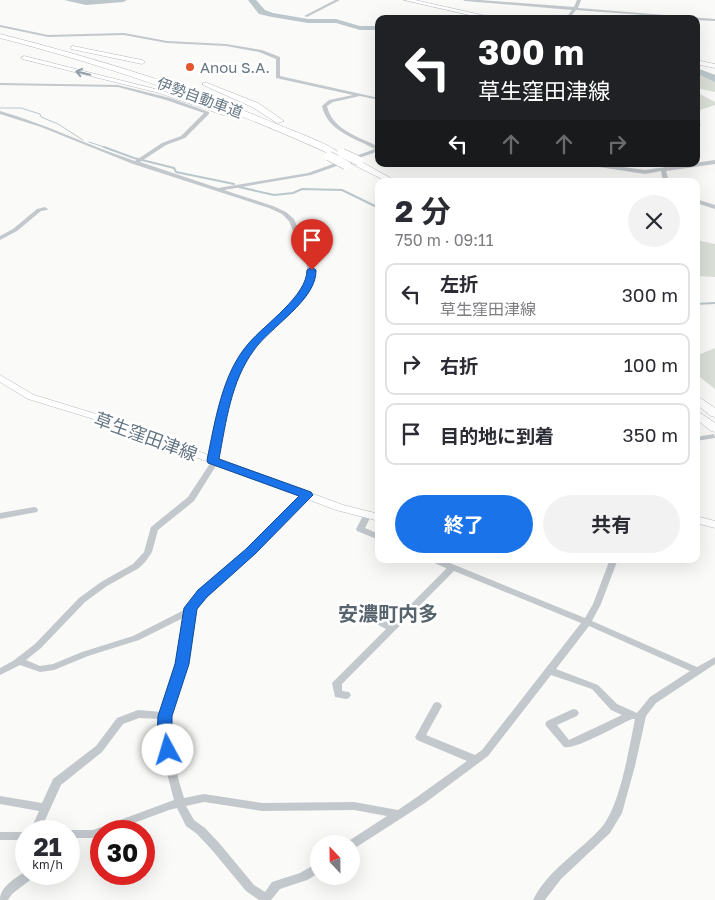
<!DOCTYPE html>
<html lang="ja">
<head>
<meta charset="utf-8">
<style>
  :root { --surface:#fff; --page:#f2f2f3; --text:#2b2b33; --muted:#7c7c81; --line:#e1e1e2; --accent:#1a73e8 }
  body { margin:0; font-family:"Golos Text","Noto Sans JP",sans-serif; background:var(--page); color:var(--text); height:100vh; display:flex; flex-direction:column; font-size:19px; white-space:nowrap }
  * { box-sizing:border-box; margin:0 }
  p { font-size:16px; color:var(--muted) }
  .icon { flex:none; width:28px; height:28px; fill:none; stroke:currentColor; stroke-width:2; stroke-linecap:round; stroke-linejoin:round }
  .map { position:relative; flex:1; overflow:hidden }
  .details { position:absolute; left:375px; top:178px; width:325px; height:385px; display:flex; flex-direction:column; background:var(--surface); border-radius:10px; box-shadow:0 5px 20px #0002 }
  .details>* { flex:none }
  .top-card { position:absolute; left:375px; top:15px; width:325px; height:152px; border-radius:10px; box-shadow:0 5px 20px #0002; background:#202124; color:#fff; overflow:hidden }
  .needle { width:32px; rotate:338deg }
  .controls { position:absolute; left:310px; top:835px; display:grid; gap:10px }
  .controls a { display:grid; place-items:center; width:50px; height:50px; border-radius:50%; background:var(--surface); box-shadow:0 5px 20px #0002; font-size:25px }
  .speed { position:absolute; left:15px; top:820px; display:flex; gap:10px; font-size:25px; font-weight:700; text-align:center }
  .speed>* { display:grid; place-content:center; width:65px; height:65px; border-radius:50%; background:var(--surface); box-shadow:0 5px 20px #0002; line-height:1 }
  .speed small { font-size:12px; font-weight:400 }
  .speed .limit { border:8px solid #d22; background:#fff; color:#111 }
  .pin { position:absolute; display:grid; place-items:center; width:42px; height:42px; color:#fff; margin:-51px -21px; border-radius:50% 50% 50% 0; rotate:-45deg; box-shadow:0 0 5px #0007 }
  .pin .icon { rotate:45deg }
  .me { position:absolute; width:55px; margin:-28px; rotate:354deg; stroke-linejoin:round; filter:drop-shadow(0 0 4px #0008) }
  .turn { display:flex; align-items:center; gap:18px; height:105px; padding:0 20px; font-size:22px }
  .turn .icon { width:65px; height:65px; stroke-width:2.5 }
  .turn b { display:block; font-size:35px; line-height:42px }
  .lanes { display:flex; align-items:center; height:48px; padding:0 20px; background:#0003; justify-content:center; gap:25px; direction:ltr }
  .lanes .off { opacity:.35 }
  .round { display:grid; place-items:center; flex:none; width:52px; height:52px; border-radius:26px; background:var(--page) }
  .head { display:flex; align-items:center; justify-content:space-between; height:85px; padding:0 20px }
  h1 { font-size:30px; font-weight:700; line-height:38px }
  .button { display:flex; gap:10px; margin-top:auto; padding:10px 20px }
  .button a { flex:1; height:58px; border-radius:30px; background:var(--accent); color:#fff; font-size:20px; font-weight:700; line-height:58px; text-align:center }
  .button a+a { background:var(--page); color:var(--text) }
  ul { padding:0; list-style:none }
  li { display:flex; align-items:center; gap:15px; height:62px; margin:0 10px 8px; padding:0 10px; border:2px solid var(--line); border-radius:10px }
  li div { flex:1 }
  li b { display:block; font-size:19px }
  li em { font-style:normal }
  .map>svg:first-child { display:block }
  .green { fill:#dadfd7 }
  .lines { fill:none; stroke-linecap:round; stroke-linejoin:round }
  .stream-far1 { stroke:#bbc7cb; stroke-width:1 }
  .stream { stroke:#bbc7cb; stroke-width:2 }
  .river { fill:#bbc7cb; fill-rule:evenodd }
  .major-casing { stroke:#b5babe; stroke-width:1 }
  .highway-casing { stroke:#b4b9bd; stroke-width:1 }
  .minor { fill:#c3c8cc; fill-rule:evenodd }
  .major { fill:#fff; fill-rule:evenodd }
  .highway { fill:#fff; fill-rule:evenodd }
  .highway-bridge-casing { stroke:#b4b9bd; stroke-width:10; stroke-linecap:butt }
  .highway-bridge { stroke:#fff; stroke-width:9 }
  .oneway { stroke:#939fa8 }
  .route { fill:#1a73e8; stroke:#114b97 }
  .poi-dot { fill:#e4572e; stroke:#fff; stroke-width:2 }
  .labels { text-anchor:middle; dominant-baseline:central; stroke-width:5; stroke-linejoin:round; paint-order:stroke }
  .far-poi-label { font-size:15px; fill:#657683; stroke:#fff; text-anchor:start }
  .far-street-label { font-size:15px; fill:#657683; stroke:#fff }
  .street-label { font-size:18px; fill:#657683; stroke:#fff }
  .quarter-label { font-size:20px; font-weight:bold; fill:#57646e; stroke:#fff }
</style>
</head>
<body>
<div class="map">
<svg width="715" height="900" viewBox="0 0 715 900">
  <rect width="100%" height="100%" fill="#fafaf8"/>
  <g class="green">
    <path d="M696 68 715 75V92L696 88Z"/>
    <path d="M696 92 715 102V105L700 110 698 114 701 126H696Z"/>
    <path d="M696 240 715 244V277L696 276Z"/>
    <path d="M715 348V389L696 374V356Z"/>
  </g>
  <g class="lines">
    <g class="stream-far1">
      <path d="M0 108H21L40 114 41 117 58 124 83 140"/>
      <path d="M89 142 107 148"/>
    </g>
    <g class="stream">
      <path d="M104 147 134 158 174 168 176 172 234 184"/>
      <path d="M239 187 274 195 293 193 302 189 342 190 379 208"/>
      <path d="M696 304 715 303"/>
    </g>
    <g class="river">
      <path d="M64 0H127L123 2 86 5Z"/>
      <path d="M248 0H256L265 10 273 13 308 19H336L360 26H379V30H360L336 23H308L272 17 259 14Z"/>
      <path d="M696 68 715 75V82L696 73Z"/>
    </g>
    <g class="major-casing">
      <g id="major">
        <path d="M404 0H415L499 19H487Z"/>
        <path d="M696 60 715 64V68L696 64Z"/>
        <path d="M0 375 34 395 106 417 343 505 379 514V521L336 510 100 421 28 399 0 382Z"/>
        <path d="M696 516 715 521V528L696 523Z"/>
      </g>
    </g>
    <g class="highway-casing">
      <g id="highway">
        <path d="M0 34C95 58 189 87 279 125 295 132 328 143 341 154L334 156C226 106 115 68 0 38Z"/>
        <path d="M73 46 142 60 145 62 142 64 71 49V47Z"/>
        <path d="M24 56 163 91 233 114 226 116 159 93 22 59 21 58Z"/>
        <path d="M203 83H207L258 103 284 121 277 123 252 107 203 85Z"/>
        <path d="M352 160H358L396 181H386L352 164Z"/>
        <path d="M696 395 715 408V417L711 416 696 404Z"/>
        <path d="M696 410 715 423V432L711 431 696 419Z"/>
      </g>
    </g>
    <g class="minor">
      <path d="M335 0H340L307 17 304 16Z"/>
      <path d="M463 0H480L574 7 577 0H581L578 8 715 19V21L696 20V19L576 10 569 19H565L572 10 465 1Z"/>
      <path d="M0 25 48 35 124 33 167 41 226 44 262 50 280 57V76L379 98V100L360 96 333 102 327 106C332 130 360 137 379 147V151L311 175 224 190 273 206 286 212 294 219 312 263 315 277 307 291 279 323 254 346 246 357 230 398 217 459 219 461 194 501 158 530 152 552 146 561 139 568 107 586 85 602 41 648 26 660 40 666 53 664 82 652 133 636 186 609 199 591 240 557 304 493H310L311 495 310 497 246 561 205 595 195 609 187 664 170 716V737L178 778 184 798 204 794 262 803 354 802 398 810 417 797 467 761 417 740 415 737 434 703 437 702 440 703 442 706 426 735 475 755 482 750 581 623 454 571 342 684V691L349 692 351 695 349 698 346 699 335 697 332 683 386 629 367 619 366 617 367 615H373L391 624 446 569V568L430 561 429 559H440L585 618 593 604 610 559H618L601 604 592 621 697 667 715 657V664L656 703 646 716 635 766 622 813 610 833 561 879 545 900H533C547 871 580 851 601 828 620 807 629 748 635 719H632C618 725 576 750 564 747L547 727 545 724 547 721 571 710 574 709 577 710 579 713 577 716 557 725 569 740 622 715 611 710 592 689 551 675 488 756 425 803 355 848 351 849V844H346L347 842 387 816 354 810 262 811 204 802 186 806 194 820 205 828 220 844 254 885 265 892 272 882 300 873 319 862V873L307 880 280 889 271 900H259L246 891 212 850 197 834 186 826 177 808 169 810 112 831H101V835L93 838H69V831H65L69 830H93L174 800C167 774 160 747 160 719L139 718 123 724 102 752 61 785 40 831H30L39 811 0 804V796L42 803 53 779 96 746 117 718 138 710 162 712 177 664 185 617 139 640 88 656 54 670 40 672 20 665 0 675V668L13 661 35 644 79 598 101 582 133 564 144 552 151 527 188 497 211 462 209 460C217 423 224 375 248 345 256 337 265 330 273 322 287 309 300 293 309 277L306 263 289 221 282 214 269 208 133 164 41 127 0 114V111C46 124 89 146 135 161L162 143 181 136 204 113 166 100 118 87 0 85V83L118 85 170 98 209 112V114L185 138 166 145 140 162 218 188 308 173 375 149C355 138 327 131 322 106L329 100 353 95 276 78V59L259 52 226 46 167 43 124 35 48 37 0 27ZM589 626 690 671 650 697 637 713 617 704 598 685 556 669Z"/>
      <path d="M715 160V164L666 171 669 181H663L661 171 645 174 592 166 589 164H601L645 170Z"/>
      <path d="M696 199 715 205V209L696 203Z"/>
      <path d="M45 207 48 209 47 210 41 211 17 231 0 240V236L13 229 37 209Z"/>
      <path d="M714 434 715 438 696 441V437Z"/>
      <path d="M34 507 37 508 38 510 37 512 0 519V513Z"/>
      <path d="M367 513 371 516 365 528 379 534V540L357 531 356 529 364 514Z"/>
      <rect x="0" y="832" width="26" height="8"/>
      <path d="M26 871V874H35L34 877 12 894 8 900H0C0 886 16 878 26 871Z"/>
    </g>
    <use href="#major" class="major"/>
    <use href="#highway" class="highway"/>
    <g class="highway-bridge-casing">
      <g id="highway-bridge">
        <path d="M342 153 359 161"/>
        <path d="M329 156 346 165"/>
      </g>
    </g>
    <use href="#highway-bridge" class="highway-bridge"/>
  </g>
  <defs><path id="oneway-shaft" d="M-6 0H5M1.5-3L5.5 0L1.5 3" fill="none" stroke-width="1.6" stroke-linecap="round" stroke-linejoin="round" transform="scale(1.25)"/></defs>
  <use class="oneway" href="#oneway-shaft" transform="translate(83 73) rotate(-166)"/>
  <path class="route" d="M312 267 316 270C317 300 270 327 254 350 231 381 226 422 219 459L311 492 313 495 255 554 207 597 197 609 189 664 172 716V737L175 750 173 755 168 756 162 755 157 737 158 716 175 664 184 608 198 590 246 549 299 496 208 463 207 460C215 422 222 373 249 343 265 324 307 296 307 270Z"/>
  <circle class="poi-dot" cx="190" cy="67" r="5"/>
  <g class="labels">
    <g class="far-poi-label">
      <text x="200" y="67">Anou S.A.</text>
    </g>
    <g class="far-street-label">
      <text transform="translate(200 97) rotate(20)">伊勢自動車道</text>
    </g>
    <g class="street-label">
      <text transform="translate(146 436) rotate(20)">草生窪田津線</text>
    </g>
    <g class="quarter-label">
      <text x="388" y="613">安濃町内多</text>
    </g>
  </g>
</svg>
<div class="controls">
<a><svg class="needle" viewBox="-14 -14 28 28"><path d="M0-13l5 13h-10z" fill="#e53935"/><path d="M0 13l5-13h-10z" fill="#7c7c81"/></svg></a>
</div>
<div class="speed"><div>21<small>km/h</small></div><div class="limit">30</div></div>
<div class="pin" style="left:312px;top:270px;background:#d93025"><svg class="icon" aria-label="arrive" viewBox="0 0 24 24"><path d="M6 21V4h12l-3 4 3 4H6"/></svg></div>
<svg class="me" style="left:168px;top:750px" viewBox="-20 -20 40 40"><circle r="19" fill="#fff"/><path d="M0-13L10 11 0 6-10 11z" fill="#1a73e8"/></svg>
<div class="top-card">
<div class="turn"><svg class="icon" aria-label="left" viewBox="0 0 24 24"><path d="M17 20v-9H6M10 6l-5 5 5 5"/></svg><div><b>300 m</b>草生窪田津線</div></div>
<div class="lanes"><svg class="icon" aria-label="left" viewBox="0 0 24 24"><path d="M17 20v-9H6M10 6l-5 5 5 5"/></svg><svg class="icon off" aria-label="ahead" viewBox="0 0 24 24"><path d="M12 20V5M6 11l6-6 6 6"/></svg><svg class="icon off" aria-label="ahead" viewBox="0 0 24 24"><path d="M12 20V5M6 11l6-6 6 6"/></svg><svg class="icon off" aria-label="right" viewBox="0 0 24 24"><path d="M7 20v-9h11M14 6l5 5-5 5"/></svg></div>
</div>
<section class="details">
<div class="head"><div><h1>2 分</h1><p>750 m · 09:11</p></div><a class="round"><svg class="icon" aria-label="close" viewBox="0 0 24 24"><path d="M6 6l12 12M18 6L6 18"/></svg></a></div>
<ul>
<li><svg class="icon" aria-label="left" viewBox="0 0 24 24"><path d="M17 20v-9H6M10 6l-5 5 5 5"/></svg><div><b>左折</b><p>草生窪田津線</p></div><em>300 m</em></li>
<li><svg class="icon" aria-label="right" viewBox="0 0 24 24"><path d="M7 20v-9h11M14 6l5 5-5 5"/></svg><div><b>右折</b></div><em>100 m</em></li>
<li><svg class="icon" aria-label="arrive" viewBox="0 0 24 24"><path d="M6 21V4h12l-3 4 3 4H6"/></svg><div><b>目的地に到着</b></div><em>350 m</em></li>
</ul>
<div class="button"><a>終了</a><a>共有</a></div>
</section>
</div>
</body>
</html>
